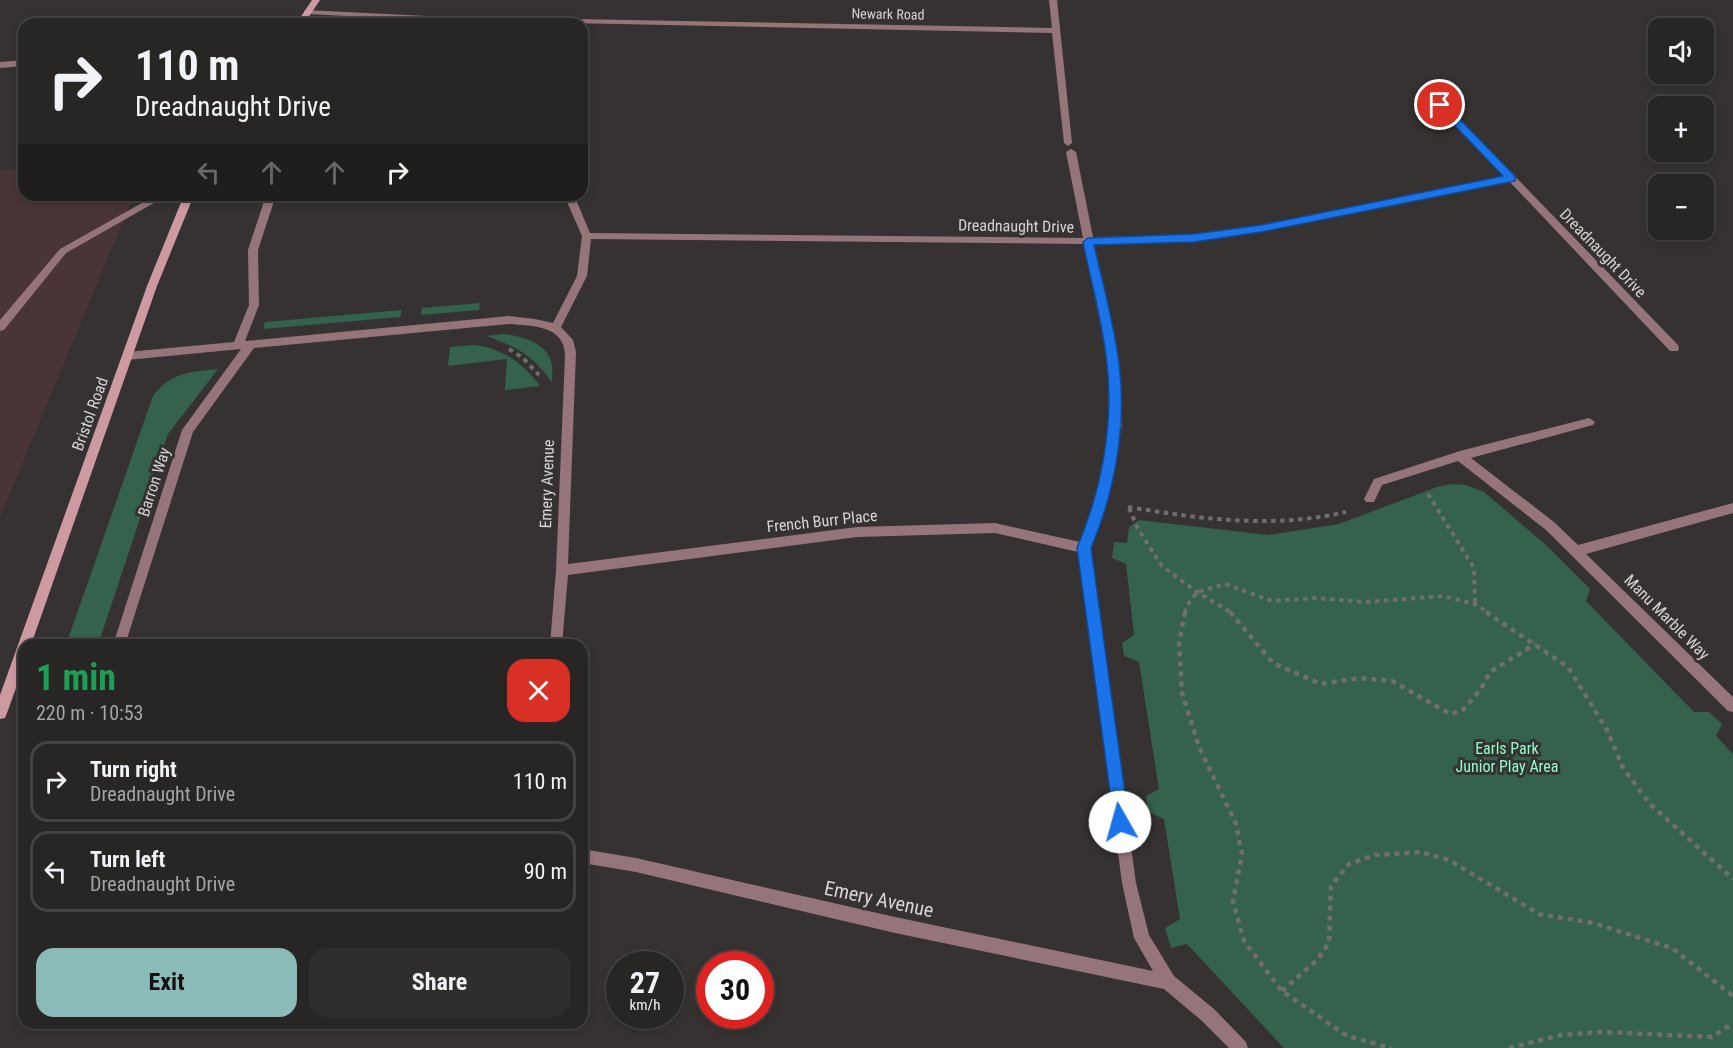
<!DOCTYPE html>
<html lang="en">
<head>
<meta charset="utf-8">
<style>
  :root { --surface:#282625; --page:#302e2d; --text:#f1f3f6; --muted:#a5a5a7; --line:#444342; --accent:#8bbbb9 }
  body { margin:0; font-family:"Roboto Condensed",sans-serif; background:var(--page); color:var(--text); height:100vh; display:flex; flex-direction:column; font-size:22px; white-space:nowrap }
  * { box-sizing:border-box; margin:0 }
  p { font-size:20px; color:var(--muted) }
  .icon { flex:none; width:33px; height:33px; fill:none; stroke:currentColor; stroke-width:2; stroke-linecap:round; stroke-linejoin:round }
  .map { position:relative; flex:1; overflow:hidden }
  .panel { position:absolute; left:18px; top:639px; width:570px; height:390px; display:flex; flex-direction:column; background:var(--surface); border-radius:18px; box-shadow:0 3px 9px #0003,0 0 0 2px var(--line) }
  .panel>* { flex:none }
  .top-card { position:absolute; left:18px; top:18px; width:570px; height:183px; border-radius:18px; box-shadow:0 3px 9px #0003,0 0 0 2px var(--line); background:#282625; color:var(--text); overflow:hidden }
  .fabs { position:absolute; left:1648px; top:18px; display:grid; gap:12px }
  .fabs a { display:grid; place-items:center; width:66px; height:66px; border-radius:12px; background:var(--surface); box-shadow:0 3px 9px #0003,0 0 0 2px var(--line); font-size:30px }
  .speed { position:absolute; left:606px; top:951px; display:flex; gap:12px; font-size:30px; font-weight:700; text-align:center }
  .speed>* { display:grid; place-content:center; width:78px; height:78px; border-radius:50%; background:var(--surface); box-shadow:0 3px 9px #0003,0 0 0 2px var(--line); line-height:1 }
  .speed small { font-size:15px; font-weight:400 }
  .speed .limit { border:9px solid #d22; background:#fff; color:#111 }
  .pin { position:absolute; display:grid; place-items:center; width:51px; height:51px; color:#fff; margin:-26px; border:3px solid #fff; border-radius:50%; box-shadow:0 2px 6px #0007 }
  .me { position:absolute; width:66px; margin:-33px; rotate:353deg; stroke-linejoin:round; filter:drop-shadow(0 0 4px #0008) }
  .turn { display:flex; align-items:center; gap:21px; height:126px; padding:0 18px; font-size:27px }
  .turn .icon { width:78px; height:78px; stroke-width:2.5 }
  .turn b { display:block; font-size:42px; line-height:51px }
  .lanes { display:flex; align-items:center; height:57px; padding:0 18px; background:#0003; justify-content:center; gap:30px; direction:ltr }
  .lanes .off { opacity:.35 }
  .round { display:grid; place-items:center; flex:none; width:63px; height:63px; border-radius:18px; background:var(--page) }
  .summary { display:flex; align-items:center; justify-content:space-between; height:102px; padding:0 18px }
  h1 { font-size:36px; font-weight:700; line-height:45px; color:#1e9e55 }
  .primary-button { display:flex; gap:12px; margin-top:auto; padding:12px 18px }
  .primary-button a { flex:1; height:69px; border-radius:18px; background:var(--accent); color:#111; font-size:24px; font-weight:700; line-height:69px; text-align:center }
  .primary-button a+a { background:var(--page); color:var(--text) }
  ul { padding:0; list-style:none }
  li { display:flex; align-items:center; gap:18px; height:81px; margin:0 12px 9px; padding:0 6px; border:3px solid var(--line); border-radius:18px }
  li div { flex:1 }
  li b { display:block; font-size:22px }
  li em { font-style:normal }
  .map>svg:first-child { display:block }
  .industrial { fill:#493436 }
  .green { fill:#35624d }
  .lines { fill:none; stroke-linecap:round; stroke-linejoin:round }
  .path-far1 { stroke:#716e6e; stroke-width:4; stroke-dasharray:4.5 4.5; stroke-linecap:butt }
  .path { stroke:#716e6e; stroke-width:4.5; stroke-dasharray:5 5; stroke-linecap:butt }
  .lane { fill:#96757a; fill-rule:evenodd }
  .street { fill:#96757a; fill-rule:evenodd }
  .secondary { fill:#ce9aa2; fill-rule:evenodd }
  .route { fill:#1a73e8; stroke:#114b97; stroke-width:1.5 }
  .labels { text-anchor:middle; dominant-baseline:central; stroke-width:6; stroke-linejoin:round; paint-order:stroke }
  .far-street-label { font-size:14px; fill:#d6d4d4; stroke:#353231 }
  .street-label { font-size:16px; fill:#d6d4d4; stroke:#353231 }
  .park-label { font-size:16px; fill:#90fdca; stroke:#353231 }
  .near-street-label { font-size:20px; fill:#d6d4d4; stroke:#353231 }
</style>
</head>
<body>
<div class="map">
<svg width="1733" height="1048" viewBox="0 0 1733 1048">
  <rect width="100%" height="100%" fill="#353231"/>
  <path class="industrial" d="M24 168V195H134L0 517V170Z"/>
  <g class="green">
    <path d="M480 303 479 310 421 315 422 308Z"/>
    <path d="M402 310 400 317 263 329 265 322Z"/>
    <path d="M504 334C521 336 547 343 551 362 553 368 552 375 552 382 532 355 518 347 486 336Z"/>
    <path d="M475 345C504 349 523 363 540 386L505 390 507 359 448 366 450 347Z"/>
    <path d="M218 369 168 434 98 645H66L153 396C171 372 190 372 218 369Z"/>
    <path d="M1451 484 1466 485 1484 492 1546 545 1590 589 1586 601 1694 712H1709L1722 724 1716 736 1733 754V1048H1284L1187 944 1171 948 1165 928 1180 919 1164 819 1148 812 1146 796 1159 789 1139 662 1124 656 1122 643 1134 635 1126 564 1112 558 1114 542 1127 543 1129 527 1139 520 1268 535 1339 524 1437 487Z"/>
  </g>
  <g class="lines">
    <g class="path-far1">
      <path d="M509 349 523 358 539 375"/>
      <path d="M1428 494 1474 568 1475 604"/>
      <path d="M1128 507C1202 519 1272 529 1346 512"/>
      <path d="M1129 508 1138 529 1162 566 1197 592 1232 613"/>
      <path d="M1185 613 1186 607 1197 592 1225 584 1272 601 1316 598 1366 602 1443 596 1475 604 1489 613"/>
    </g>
    <g class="path">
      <path d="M1185 612 1179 642 1182 693 1199 747 1236 824 1242 854 1233 901 1244 941 1282 991 1347 1036 1391 1048"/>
      <path d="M1230 612 1273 663 1321 684 1359 678 1392 681 1450 714 1462 711 1481 689 1490 672 1535 644"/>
      <path d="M1486 612 1568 667 1607 730 1623 768 1650 804 1733 879"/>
      <path d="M1282 991 1317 960 1329 943 1331 886 1349 864 1375 855 1421 852 1449 860 1539 914 1593 923 1672 948 1733 996"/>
      <path d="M1509 1048 1561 1035 1604 1032 1712 1037 1733 1023"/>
    </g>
    <g class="lane">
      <path d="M24 60V66L0 68V62Z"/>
      <path d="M156 195H168L66 253 4 330 0 331V320L60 249Z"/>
    </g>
    <g class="street">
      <path d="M1049 0H1057L1072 143 1068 146 1064 143 1052 33 467 21 463 19 467 17 1052 28Z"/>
      <path d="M305 10 447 17 451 19 447 21 308 14 304 12Z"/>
      <path d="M1441 102 1444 103 1678 345 1679 348 1678 351H1670L1509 181 1274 229 1194 241 1094 244 1118 363 1122 425 1103 517 1090 548 1136 883 1149 935 1174 976 1214 1009 1246 1042 1248 1048H1229L1202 1021 1164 989 895 933 636 872 582 863V849L636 858 895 917 1153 971 1134 938 1122 883 1078 552 995 533 857 537 568 575 562 645H550L556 570 565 355C564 325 532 326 509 324L254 348 193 432 125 645H113L182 430 241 349 127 360 122 356 127 352 234 342 249 305 248 250 266 195H276L258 250 259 305 245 341 509 316 535 319 553 323 577 276 582 236 564 195H574L590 233 1083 238 1066 152 1071 149 1076 152 1093 237 1194 235 1274 223 1504 176 1438 107V103ZM591 239 1084 244 1108 363 1110 425 1091 517 1080 542 995 523 857 527 568 564 576 352 573 340 561 327 587 276Z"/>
      <path d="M1589 418 1595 422 1593 425 1471 458 1554 522 1578 545 1733 503V513L1586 554 1733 697V712L1728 711 1546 530 1458 461 1382 485 1374 502H1366L1364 499 1374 479 1460 451Z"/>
    </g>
    <g class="secondary">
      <path d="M312 0H320L304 24H296Z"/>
      <path d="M184 195H194L157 286 31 645H24V666L7 713 5 718 0 719V695L147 286Z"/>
    </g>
  </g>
  <path class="route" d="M1437 103H1444L1515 176V181L1261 232 1194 242 1094 245C1103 284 1114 324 1119 363 1127 425 1115 491 1091 548L1129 822 1126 828 1120 830 1115 828 1077 548C1101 491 1114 426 1107 364 1103 323 1091 282 1083 242L1088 238 1194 234 1261 225 1503 176 1437 107Z"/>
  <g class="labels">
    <g class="far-street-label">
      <text transform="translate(888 14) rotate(1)">Newark Road</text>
    </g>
    <g class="street-label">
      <text transform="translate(1016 226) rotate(1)">Dreadnaught Drive</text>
      <text transform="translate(1603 253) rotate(46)">Dreadnaught Drive</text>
      <text transform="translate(90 414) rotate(-70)">Bristol Road</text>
      <text transform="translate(154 482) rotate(-72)">Barron Way</text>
      <text transform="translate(547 484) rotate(-88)">Emery Avenue</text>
      <text transform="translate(822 521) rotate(-6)">French Burr Place</text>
      <text transform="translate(1667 617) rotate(45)">Manu Marble Way</text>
    </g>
    <g class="park-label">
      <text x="1507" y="748">Earls Park<tspan x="1507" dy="18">Junior Play Area</tspan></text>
    </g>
    <g class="near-street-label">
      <text transform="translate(879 899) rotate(12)">Emery Avenue</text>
    </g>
  </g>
</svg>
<div class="fabs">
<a><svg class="icon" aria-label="sound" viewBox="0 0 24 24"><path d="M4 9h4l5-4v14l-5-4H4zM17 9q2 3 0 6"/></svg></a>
<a>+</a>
<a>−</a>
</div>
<div class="speed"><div>27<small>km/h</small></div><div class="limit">30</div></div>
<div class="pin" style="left:1440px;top:105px;background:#d93025"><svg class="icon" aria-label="arrive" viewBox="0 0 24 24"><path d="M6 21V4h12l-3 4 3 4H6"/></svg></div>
<svg class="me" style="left:1120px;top:822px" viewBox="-20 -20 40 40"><circle r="19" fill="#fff"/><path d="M0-13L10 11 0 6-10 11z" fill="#1a73e8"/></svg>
<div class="top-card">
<div class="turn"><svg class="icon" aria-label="right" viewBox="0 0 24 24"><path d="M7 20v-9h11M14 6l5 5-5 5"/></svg><div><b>110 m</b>Dreadnaught Drive</div></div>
<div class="lanes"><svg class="icon off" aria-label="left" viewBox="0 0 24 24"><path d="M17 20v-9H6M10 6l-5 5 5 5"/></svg><svg class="icon off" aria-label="ahead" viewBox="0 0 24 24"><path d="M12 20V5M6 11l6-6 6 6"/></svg><svg class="icon off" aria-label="ahead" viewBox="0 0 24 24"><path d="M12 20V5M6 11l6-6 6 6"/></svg><svg class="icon" aria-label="right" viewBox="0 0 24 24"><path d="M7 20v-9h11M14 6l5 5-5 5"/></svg></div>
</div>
<section class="panel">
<div class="summary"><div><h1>1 min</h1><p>220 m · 10:53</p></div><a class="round" style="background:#d93025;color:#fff"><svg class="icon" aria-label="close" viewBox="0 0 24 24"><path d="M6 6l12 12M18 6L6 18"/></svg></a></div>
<ul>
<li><svg class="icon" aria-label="right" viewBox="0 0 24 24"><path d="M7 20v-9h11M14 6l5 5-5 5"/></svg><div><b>Turn right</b><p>Dreadnaught Drive</p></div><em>110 m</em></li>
<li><svg class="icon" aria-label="left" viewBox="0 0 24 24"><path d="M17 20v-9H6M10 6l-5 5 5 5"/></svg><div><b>Turn left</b><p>Dreadnaught Drive</p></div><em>90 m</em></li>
</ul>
<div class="primary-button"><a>Exit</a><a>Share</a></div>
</section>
</div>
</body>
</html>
